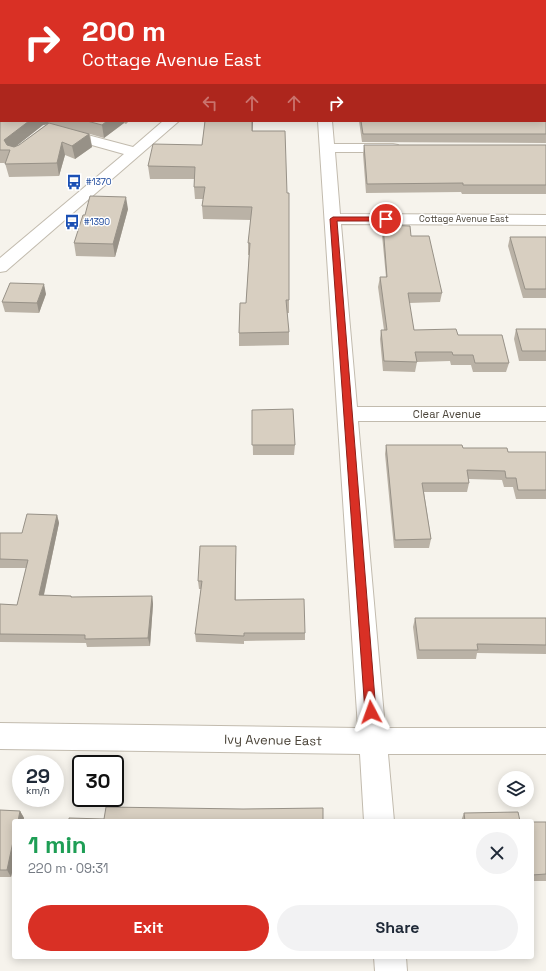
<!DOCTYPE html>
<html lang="en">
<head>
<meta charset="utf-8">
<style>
  :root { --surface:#fff; --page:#f2f2f3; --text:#1f2937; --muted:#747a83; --accent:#d93025 }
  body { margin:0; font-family:"Space Grotesk",sans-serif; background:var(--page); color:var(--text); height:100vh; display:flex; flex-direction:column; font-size:15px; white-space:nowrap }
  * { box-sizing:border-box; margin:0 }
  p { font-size:13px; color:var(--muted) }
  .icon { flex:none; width:22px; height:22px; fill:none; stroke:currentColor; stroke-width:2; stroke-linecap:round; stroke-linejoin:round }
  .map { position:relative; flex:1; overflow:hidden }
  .drawer { position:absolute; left:12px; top:819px; width:522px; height:140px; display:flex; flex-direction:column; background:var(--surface); border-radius:4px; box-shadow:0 2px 10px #0003 }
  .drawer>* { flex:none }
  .top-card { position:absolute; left:0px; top:0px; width:546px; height:122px; box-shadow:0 2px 10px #0003; background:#d93025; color:#fff; overflow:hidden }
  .buttons { position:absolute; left:498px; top:771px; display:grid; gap:8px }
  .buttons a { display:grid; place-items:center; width:36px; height:36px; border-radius:50%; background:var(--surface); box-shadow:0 2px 10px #0003; font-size:20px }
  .speed { position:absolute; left:12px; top:755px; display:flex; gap:8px; font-size:20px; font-weight:700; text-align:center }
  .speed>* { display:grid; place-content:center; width:52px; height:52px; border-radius:50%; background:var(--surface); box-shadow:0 2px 10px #0003; line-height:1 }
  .speed small { font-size:10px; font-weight:400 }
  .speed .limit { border:2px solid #111; border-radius:6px; background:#fff; color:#111 }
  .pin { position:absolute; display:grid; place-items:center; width:34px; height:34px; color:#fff; margin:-17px; border:2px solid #fff; border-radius:50%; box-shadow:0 1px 4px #0007 }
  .me { position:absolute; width:44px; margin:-22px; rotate:356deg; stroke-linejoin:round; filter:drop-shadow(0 0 3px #0008) }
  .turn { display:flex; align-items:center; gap:14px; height:84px; padding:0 16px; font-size:18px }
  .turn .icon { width:52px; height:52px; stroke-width:2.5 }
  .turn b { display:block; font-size:28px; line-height:34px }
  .lanes { display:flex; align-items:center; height:38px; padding:0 16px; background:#0003; justify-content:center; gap:20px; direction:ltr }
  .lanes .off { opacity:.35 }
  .round { display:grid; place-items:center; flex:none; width:42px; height:42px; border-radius:21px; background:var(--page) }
  .headline { display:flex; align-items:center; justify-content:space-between; height:68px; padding:0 16px }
  h1 { font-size:24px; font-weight:700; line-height:30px; color:#1e9e55 }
  .cta { display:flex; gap:8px; margin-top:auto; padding:8px 16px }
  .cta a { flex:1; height:46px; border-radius:24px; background:var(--accent); color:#fff; font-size:16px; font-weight:700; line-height:46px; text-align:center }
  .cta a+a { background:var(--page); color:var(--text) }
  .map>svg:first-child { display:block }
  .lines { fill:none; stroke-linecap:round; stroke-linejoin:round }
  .minor-casing { stroke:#c2bbae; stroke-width:2 }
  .minor { fill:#fff; fill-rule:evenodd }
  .wall { fill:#bab2a6; fill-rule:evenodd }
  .shaded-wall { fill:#979187 }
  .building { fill:#d8cfc1; stroke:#979187 }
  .route { fill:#d93025; stroke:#8d1f18 }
  .labels { text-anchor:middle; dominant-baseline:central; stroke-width:3; stroke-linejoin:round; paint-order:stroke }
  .far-transit-label { font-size:9px; fill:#164399; stroke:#fff; text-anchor:start }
  .far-street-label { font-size:9px; fill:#4b4439; stroke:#fff }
  .street-label { font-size:11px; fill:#4b4439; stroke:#fff }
  .near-street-label { font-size:13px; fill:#4b4439; stroke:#fff }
</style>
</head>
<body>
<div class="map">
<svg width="546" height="971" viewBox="0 0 546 971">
  <rect width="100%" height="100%" fill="#f6f3ec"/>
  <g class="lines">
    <g class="minor-casing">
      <g id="minor">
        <rect x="545" y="87" width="1" height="8"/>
        <path d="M163 121H179L6 271 0 272V258L124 154 56 135 54 132 56 129 61 128 133 147Z"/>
        <path d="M318 121H332L334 144H393L398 145 400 148 398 151 393 152H335L340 214 546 215V225L341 224 357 407H546V421H358L385 728H546V754H388L394 821H364L360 754 0 749V723L358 728Z"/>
        <path d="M374 957H406L407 971H375Z"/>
      </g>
    </g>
    <use href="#minor" class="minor"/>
  </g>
  <g class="wall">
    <path d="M545 4H546V36H545L546 38V72H545Z"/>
    <path d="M546 101V143L362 142 359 121H545Z"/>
    <path d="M0 115 1 121H129L126 124 124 123 104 138 90 134 92 147 75 159 65 155 59 176 9 177 5 163H0ZM47 124 19 145 15 147 43 125Z"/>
    <path d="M205 121H253L252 131 287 193H289V313H287L289 332V345L239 346V333L246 303 249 255H248V243L251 220 203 219 202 206 203 199H195L194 187V179H150L148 166 202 145Z"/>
    <path d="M364 145H546V194H462L461 192 366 193 363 154Z"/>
    <path d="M128 209 115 257 76 256 74 243 85 215Z"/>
    <path d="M383 225 411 236 442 293 440 302 409 303 414 330 458 335 509 363 506 372H473L471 365H451L450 361 417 362 415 372 383 371 380 339 381 330H384L378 287 380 277H386L382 235Z"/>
    <path d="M510 237H546V298H523L508 246Z"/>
    <path d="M46 294 39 313 5 312 2 302Z"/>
    <path d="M516 329H546V361H519L514 339Z"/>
    <path d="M252 410 295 445 294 455H253Z"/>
    <path d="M386 445 463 448 508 452H546V499H516L513 487H504L502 480 469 479V483L467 492H424L431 539 429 548H394L385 454Z"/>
    <path d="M57 515 59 523 44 595 71 596 72 597 152 596 153 604 150 646 87 647 86 643 0 642V604L17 605 26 568H0V533H22Z"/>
    <path d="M236 554V600L305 633V640L244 641V644L196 642 195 634 201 589H199L198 581Z"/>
    <path d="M415 618H546V654L477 653 476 659H417L413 627Z"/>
    <path d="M0 810 20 811 24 818 11 877H0Z"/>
    <path d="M464 813 520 821H461Z"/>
    <rect x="532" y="822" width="14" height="59"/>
  </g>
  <g class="shaded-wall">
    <path d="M29 121H48L49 124 43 125 10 151 4 140Z"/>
    <path d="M107 121H124V123L104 138 102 125Z"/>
    <path d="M252 121H253L252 143Z"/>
    <path d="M89 134 92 147 75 159 72 146Z"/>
    <path d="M62 142 65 155 59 176 57 163Z"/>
    <path d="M126 197 128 209 115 257 113 244Z"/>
    <path d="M44 284 46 294 39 313 37 303Z"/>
    <path d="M57 515 59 523 42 603 39 595Z"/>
    <path d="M152 596 153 604 150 646 148 638Z"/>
    <path d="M20 811 24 818 23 821H18Z"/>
    <path d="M14 837V864L11 877 7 870Z"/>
  </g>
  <g class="building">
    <rect x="50" y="0" width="89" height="1"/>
    <path d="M190 0H220L232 1H189Z"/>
    <path d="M545 4H546V29H545V37L546 38V64H545Z"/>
    <path d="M545 101H546V134H363L361 121H545Z"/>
    <path d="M1 113V121H29L4 140 7 145 14 147 19 145 49 123 89 134 72 146 62 142 57 163 5 164 10 150H0V115Z"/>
    <path d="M87 121H107L102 125Z"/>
    <path d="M205 121H252V131H285L287 193H289V300H286L289 332 239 333 240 303H246L250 243H248L252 207 202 206 205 187H194L195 167 148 166 153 144 202 145Z"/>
    <path d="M364 145H546V185H463V183L367 184Z"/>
    <path d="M90 196 126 197 113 244 74 243 83 215H85Z"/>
    <path d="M383 225 410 226 411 236H429L442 293H408L414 330 456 329 458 335H502L509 363H475L473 355H453L452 352H415L417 362 384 361 381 330H387L380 277H387Z"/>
    <path d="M510 237H546V289H525Z"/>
    <path d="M10 283 44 284 37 303 2 302Z"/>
    <path d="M516 329H546V351H522Z"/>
    <path d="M293 409 295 445H252V410Z"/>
    <path d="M386 445H462L463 448H507L508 452H546V490H518L516 478H506L505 471 467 470 469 483H422L431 539 395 540Z"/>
    <path d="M27 514 57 515 39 595 71 596V597L152 596 148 638 85 639V635L0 634V604L17 605 28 560 0 559V533H22Z"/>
    <path d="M200 546H236L235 600 304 599 305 633H244V636L195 634 202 581H198Z"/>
    <path d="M415 618H546V645L477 644 478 650H419Z"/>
    <path d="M106 807 243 809 323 808V821H69V818L104 819Z"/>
    <path d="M0 810 20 811 18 821H14V837L7 870H0Z"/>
    <path d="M518 812 520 821H465L464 813Z"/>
    <path d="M532 822H546V874L532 875Z"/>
  </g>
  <path class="route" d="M386 217 389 218V221H337L376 712 375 715 371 717 367 715 365 712 330 219 333 217Z"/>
  <defs>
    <g id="bus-bare" transform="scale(1.2)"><path d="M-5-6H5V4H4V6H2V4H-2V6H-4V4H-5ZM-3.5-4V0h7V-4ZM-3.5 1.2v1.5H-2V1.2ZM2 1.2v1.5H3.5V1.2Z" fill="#1a4fb4" stroke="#fff" stroke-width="2.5" paint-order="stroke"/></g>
  </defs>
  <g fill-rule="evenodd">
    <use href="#bus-bare" x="74" y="182"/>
    <use href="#bus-bare" x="72" y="222"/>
  </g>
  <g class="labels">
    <g class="far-transit-label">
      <text x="86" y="182">#1370</text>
      <text x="84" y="222">#1390</text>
    </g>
    <g class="far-street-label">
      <text x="464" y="219">Cottage Avenue East</text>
    </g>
    <g class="street-label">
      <text x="447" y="414">Clear Avenue</text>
    </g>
    <g class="near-street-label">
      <text transform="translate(273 740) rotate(1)">Ivy Avenue East</text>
    </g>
  </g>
</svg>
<div class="buttons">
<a><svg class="icon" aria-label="layers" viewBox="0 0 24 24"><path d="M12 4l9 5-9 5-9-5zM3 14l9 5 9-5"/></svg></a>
</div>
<div class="speed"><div>29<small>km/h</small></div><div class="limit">30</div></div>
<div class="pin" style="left:386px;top:219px;background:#d93025"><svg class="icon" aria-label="arrive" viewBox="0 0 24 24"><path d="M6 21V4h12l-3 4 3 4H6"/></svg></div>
<svg class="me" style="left:371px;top:712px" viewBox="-20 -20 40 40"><path d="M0-17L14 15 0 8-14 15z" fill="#d93025" stroke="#fff" stroke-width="4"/></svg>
<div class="top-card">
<div class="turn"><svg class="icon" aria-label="right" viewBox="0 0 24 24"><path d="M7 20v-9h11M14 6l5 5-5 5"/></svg><div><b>200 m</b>Cottage Avenue East</div></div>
<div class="lanes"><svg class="icon off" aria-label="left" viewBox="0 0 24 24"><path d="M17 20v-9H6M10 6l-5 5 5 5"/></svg><svg class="icon off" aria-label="ahead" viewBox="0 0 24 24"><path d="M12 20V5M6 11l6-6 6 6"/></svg><svg class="icon off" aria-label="ahead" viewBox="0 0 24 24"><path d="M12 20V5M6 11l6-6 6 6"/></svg><svg class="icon" aria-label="right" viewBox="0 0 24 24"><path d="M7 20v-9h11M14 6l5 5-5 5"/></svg></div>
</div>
<section class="drawer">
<div class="headline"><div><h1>1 min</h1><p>220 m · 09:31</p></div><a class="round"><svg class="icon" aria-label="close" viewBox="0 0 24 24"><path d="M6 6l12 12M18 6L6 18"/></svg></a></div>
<div class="cta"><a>Exit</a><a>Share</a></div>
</section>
</div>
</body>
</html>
